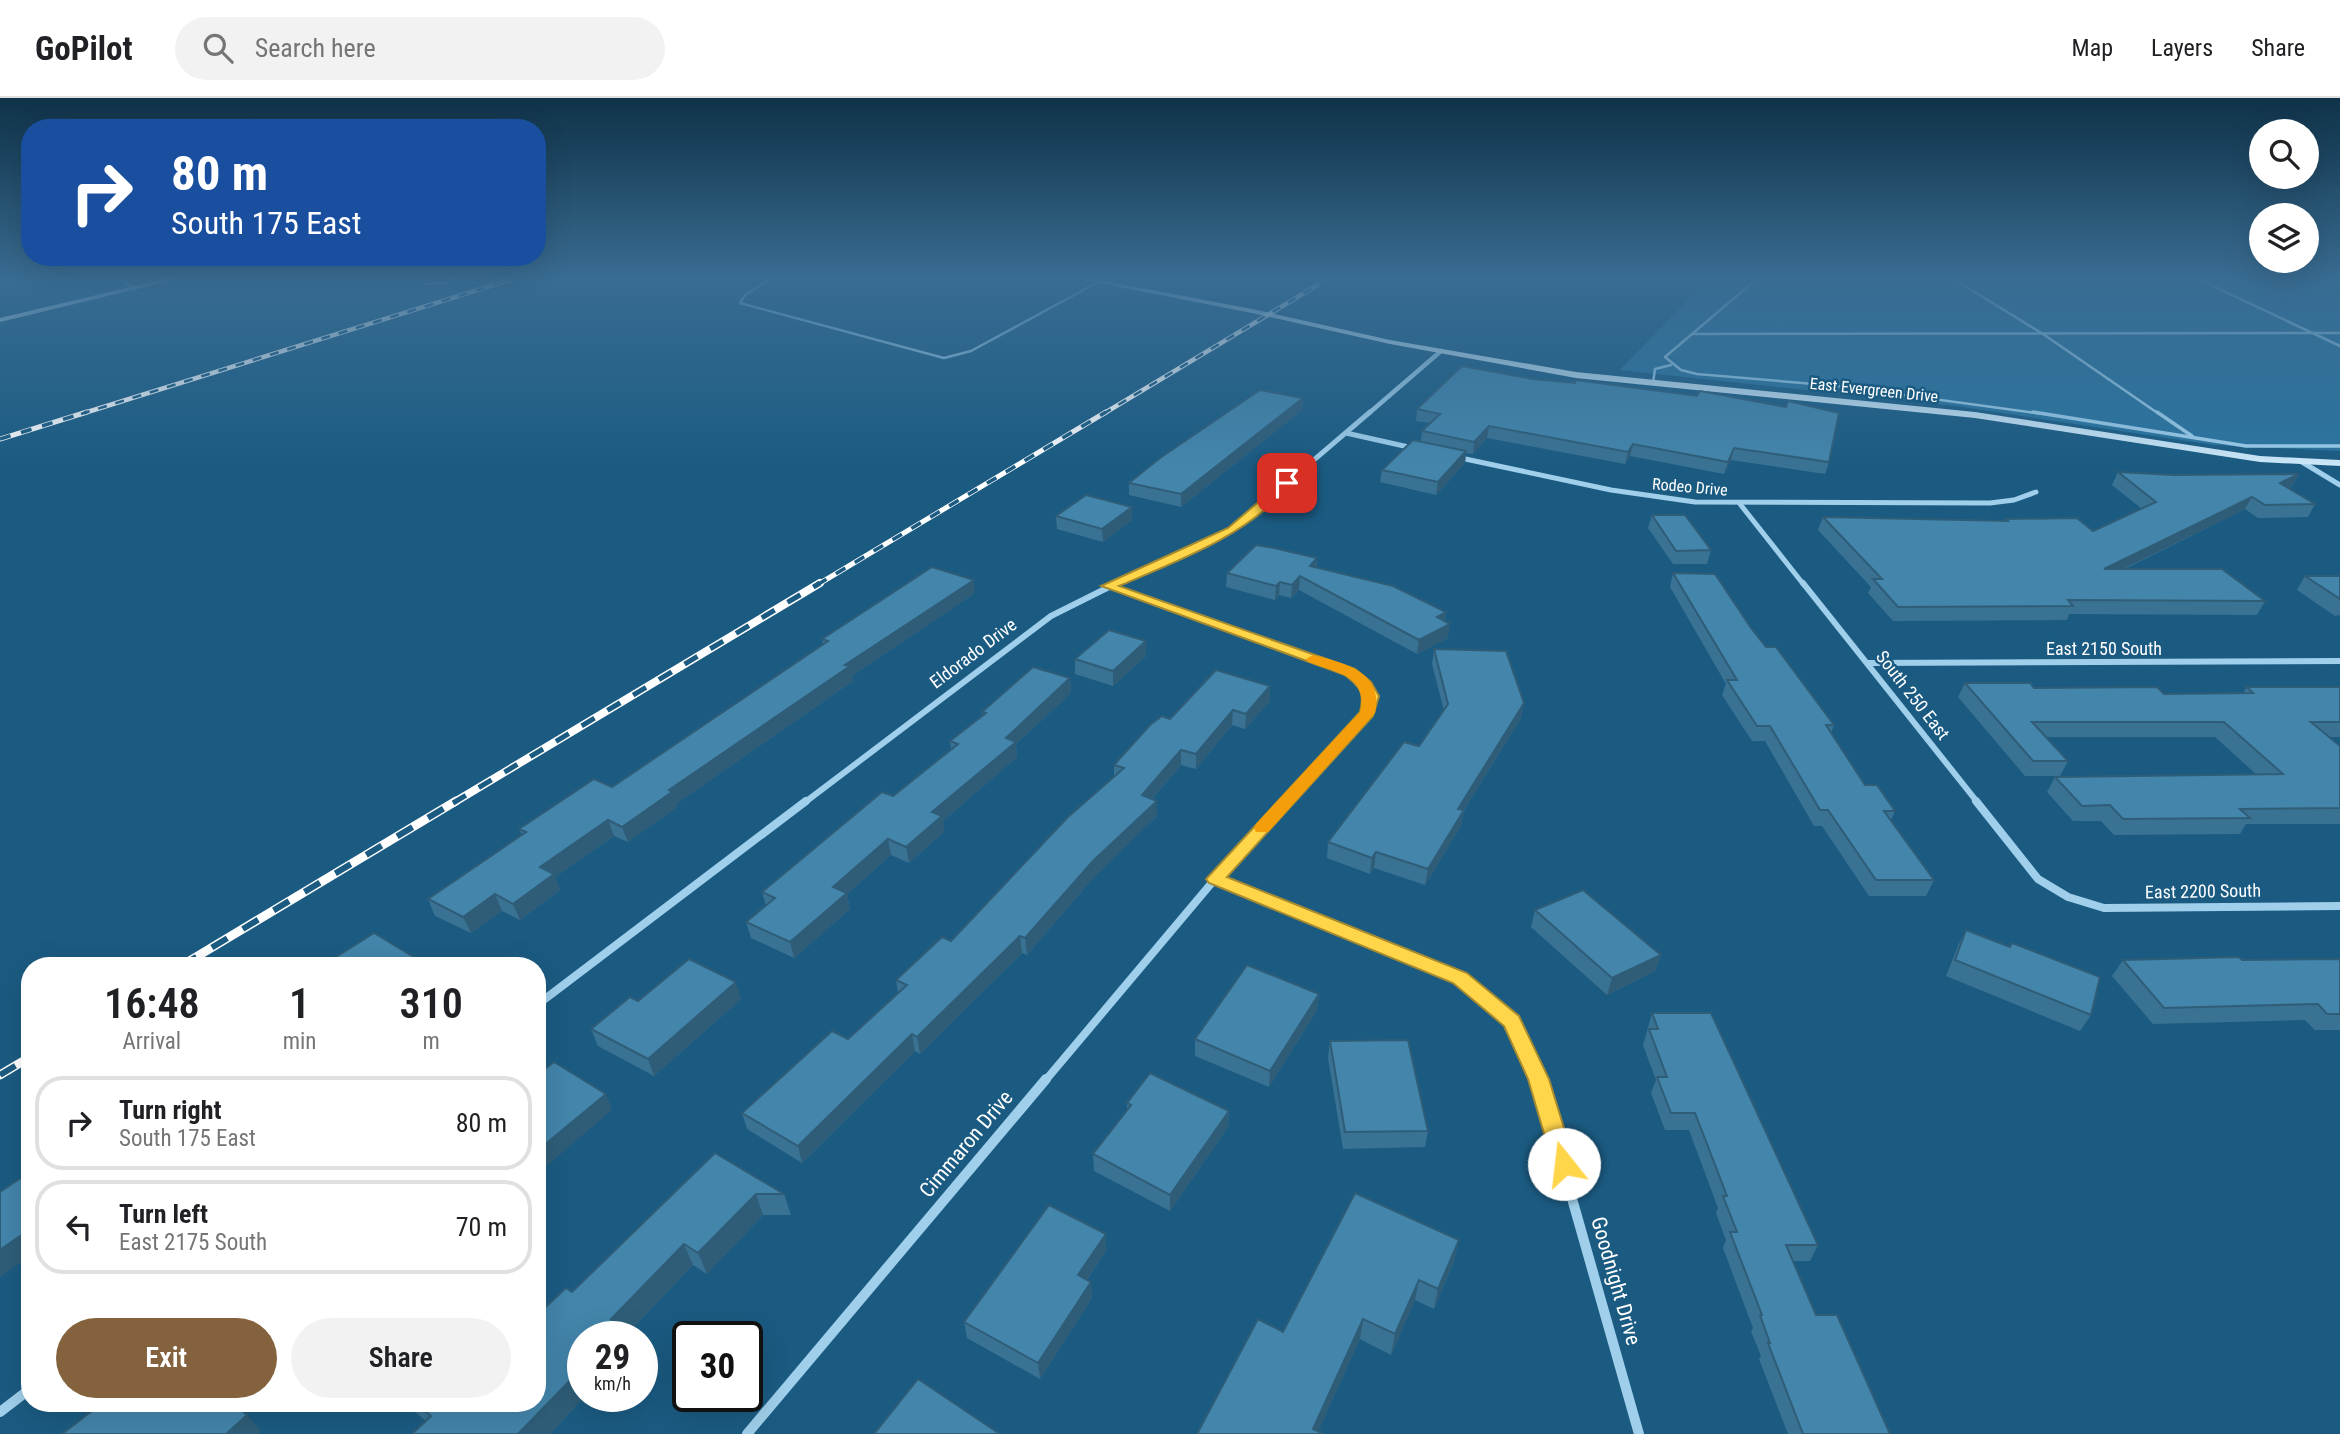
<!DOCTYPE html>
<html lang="en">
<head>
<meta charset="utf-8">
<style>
  :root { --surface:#fff; --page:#f2f2f2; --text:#202124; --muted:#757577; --line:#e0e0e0; --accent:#83623d }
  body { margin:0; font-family:"Roboto Condensed",sans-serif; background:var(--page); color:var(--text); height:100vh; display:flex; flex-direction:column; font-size:26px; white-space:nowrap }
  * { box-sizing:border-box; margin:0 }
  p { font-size:23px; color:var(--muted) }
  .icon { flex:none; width:38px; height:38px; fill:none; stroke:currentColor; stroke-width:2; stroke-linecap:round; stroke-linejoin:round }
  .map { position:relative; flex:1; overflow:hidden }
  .side { position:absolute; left:21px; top:859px; width:525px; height:455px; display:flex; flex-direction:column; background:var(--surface); border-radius:28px; box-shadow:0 7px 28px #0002 }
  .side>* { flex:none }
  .banner { position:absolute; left:21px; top:21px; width:525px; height:147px; border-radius:28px; box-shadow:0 7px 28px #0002; background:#1a4fa0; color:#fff; overflow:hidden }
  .tools { position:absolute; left:2249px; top:21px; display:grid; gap:14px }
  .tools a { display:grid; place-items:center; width:70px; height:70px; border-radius:50%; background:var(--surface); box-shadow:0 7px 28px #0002; font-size:35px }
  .speed { position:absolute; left:567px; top:1223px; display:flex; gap:14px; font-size:35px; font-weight:700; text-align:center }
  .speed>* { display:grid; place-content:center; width:91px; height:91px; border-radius:50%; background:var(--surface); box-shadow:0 7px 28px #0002; line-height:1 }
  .speed small { font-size:18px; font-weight:400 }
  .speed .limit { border:4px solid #111; border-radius:10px; background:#fff; color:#111 }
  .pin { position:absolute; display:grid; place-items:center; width:60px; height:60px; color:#fff; margin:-30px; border-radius:14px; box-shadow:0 4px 10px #0006 }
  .me { position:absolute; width:77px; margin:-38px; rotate:344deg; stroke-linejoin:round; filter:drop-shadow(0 0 5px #0008) }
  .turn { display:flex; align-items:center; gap:24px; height:147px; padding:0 35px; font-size:32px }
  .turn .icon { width:91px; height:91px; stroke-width:2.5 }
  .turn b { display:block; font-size:49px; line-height:60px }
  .eta { display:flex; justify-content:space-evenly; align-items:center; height:119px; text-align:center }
  .eta b { font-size:42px; font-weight:600; line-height:49px }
  .cta { display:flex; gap:14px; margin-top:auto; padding:14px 35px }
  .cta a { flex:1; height:80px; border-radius:42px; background:var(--accent); color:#fff; font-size:28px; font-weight:600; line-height:80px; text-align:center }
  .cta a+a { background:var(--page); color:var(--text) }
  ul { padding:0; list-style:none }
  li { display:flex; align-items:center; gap:21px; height:94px; margin:0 14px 10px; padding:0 21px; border:4px solid var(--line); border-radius:28px }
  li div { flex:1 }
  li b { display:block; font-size:26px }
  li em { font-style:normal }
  header { display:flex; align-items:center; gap:42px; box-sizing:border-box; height:98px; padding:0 35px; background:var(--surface); border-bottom:2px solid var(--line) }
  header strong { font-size:33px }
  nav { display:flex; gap:38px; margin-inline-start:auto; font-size:24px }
  .search { width:490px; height:63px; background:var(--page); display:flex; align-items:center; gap:18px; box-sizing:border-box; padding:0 24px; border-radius:38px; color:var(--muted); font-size:26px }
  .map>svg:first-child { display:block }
  .green { fill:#2a749f }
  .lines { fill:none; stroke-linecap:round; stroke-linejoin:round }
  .lane-far1 { stroke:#9fcfeb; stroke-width:2.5 }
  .lane { stroke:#9fcfeb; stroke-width:3.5 }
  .street-far4 { stroke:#9fcfeb; stroke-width:4.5 }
  .street-far3 { stroke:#9fcfeb; stroke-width:5 }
  .street-far2 { stroke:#9fcfeb; stroke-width:6 }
  .street-far1 { stroke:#9fcfeb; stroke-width:8 }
  .street { stroke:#9fcfeb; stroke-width:10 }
  .secondary { fill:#cbe7f8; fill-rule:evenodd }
  .rail-far3-casing { stroke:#fff; stroke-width:4.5 }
  .rail-far2-casing { stroke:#fff; stroke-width:5 }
  .rail-far1-casing { stroke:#fff; stroke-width:8 }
  .rail-casing { stroke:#fff; stroke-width:9 }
  .rail-far3 { stroke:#1b5b82; stroke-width:2.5; stroke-dasharray:9; stroke-linecap:butt }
  .rail-far2 { stroke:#1b5b82; stroke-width:3.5; stroke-dasharray:11; stroke-linecap:butt }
  .rail-far1 { stroke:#1b5b82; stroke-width:5; stroke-dasharray:15; stroke-linecap:butt }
  .rail { stroke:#1b5b82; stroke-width:6; stroke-dasharray:18; stroke-linecap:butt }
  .wall { fill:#3a7293 }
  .shaded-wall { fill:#2f5d78 }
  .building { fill:#4385ab; stroke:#2f5d78; stroke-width:2 }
  .route { fill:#ffd54a; stroke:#a68a30; stroke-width:2 }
  .slow { fill:#f59e0b }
  .labels { text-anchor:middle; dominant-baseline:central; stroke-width:5; stroke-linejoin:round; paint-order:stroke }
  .far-street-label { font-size:16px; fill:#fff; stroke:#1b5b82 }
  .street-label { font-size:18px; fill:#fff; stroke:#1b5b82 }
  .near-street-label { font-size:21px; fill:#fff; stroke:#1b5b82 }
</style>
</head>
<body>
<header>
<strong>GoPilot</strong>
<div class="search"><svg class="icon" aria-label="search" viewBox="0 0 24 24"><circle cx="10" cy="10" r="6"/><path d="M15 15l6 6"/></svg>Search here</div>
<nav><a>Map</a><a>Layers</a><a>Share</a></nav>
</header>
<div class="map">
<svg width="2340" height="1336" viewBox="0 0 2340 1336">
  <rect width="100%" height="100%" fill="#1b5b82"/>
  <path class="green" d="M1709 180H2340V353L2214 347 1956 308 1620 272Z"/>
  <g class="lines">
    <g class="lane-far1">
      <path d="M118 180 135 191"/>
      <path d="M423 180 425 186 444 185 453 180"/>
      <path d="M772 180 745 197 740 205 944 260 971 253 1098 184"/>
      <path d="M1952 180 2043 236 2159 316"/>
      <path d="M2196 180 2340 248"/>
      <path d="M1692 236 1758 180"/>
      <path d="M1653 285 1655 271 1671 267"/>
      <path d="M2044 316 1838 288 1697 276 1681 272 1665 259 1692 236 2340 235"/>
    </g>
    <g class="lane">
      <path d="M2033 314 2246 348H2340"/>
      <path d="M2157 314 2192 338"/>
    </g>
    <path class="street-far4" d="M1368 316 1441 253"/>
    <g class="street-far3">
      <path d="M1346 335 1413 350"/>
      <path d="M1456 359 1611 392 1695 404 1990 405 2014 402 2036 394"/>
      <path d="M2302 364 2340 387"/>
      <path d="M1740 406 1804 487"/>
      <path d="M1113 487 1232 432 1370 314"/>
    </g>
    <g class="street-far2">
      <path d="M1803 485 1978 705"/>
      <path d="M1108 488 1350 574C1365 586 1371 596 1367 615L1285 705"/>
      <path d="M1869 565 2340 563"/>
      <path d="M804 705 1051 518 1117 485"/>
    </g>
    <g class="street-far1">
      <path d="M1976 703 2038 781 2068 799 2104 810 2340 808"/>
      <path d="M1215 781 1460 880 1512 923 1539 983"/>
      <path d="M537 907 806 703"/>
      <path d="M1045 983 1215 781 1286 703"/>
    </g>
    <g class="street">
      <path d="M1538 981 1639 1336"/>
      <path d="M0 1314 30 1291"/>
      <path d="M747 1336 1046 981"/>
    </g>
    <g class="secondary">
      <path d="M168 180H182L0 224V220Z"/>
      <path d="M1073 180H1089L1252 211 1390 242 1576 274 1975 314 2260 358 2340 362V368L2260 364 1975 320 1576 280 1390 246 1252 215Z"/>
    </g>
    <g class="rail-far3-casing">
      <g id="rail-far3">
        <path d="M81 316 516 180"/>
        <path d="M1103 316 1329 180"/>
      </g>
    </g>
    <g class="rail-far2-casing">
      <g id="rail-far2">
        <path d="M0 341 87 314"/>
        <path d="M817 487 1106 314"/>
      </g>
    </g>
    <g class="rail-far1-casing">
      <path id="rail-far1" d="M453 705 820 485"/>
    </g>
    <g class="rail-casing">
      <g id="rail">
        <path d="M181 868 456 703"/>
        <path d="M0 977 30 959"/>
      </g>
    </g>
    <use href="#rail-far3" class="rail-far3"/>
    <use href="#rail-far2" class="rail-far2"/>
    <use href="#rail-far1" class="rail-far1"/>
    <use href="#rail" class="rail"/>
  </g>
  <g class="wall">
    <path d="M1462 268 1829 364 1825 376 1731 362 1724 376 1630 358 1625 366 1487 340 1473 356 1466 355 1465 365 1436 397 1380 384 1382 372 1421 343 1422 333 1430 325 1416 323 1417 311Z"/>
    <path d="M1303 300 1302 312 1181 409 1129 397V385Z"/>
    <path d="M2118 374 2174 377 2299 376 2292 388 2289 390 2315 406 2308 419 2258 420 2245 411 2125 471 2265 503 2257 517 2069 516 2067 522 1893 523 1868 495 1871 489 1818 432 1823 419 2005 423 2006 421 2093 433 2142 411 2112 387Z"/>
    <path d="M1132 409V422L1103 444 1057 431 1056 418Z"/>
    <path d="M1652 417 1711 452 1707 466H1673L1648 430Z"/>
    <path d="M1317 460V469L1446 514 1445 523 1448 540 1417 556 1299 492 1291 500 1279 497 1275 502 1226 489 1227 475Z"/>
    <path d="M1673 475 1751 530 1766 549 1834 627 1831 635 1865 687 1895 713 1891 722 1934 782 1926 798H1869L1822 728H1814L1765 643H1752L1722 597 1726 586 1670 489Z"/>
    <path d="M2305 478H2340V517L2335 518 2297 492Z"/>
    <path d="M975 495 852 578 853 583 676 706 677 709 628 744 614 738 555 779 560 792 520 822 502 813 471 835 435 818 428 801 522 737 519 731 612 689 823 546 822 541Z"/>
    <path d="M1434 551 1524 605 1521 620 1464 712 1461 728 1425 787 1374 770 1370 776 1327 760 1328 744 1419 648 1444 613 1432 566Z"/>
    <path d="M1146 558 1113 588 1075 576V561Z"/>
    <path d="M1070 580 1071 595 1016 646 1017 659 943 723 944 734 909 765 891 757 847 796 850 811 794 860 751 840 746 824 766 808 762 794 893 698 951 651 950 643 983 617 982 614Z"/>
    <path d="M1965 585 2034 590 2164 596 2243 595 2247 589H2340V639H2329L2340 648V726H2246L2240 736 2114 737 2101 723H2073L2047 694 2055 679 2257 677 2215 639H2046L2068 663 2060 678H2025L1958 599Z"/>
    <path d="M1270 603 1245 631 1232 627 1196 671 1181 667 1152 701 1157 718 1094 779 1027 857 1022 855 920 956 915 953 802 1065 747 1031 742 1015 848 941 898 895 896 882 951 843 1114 678V667L1170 621Z"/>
    <path d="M1535 812 1661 857 1655 873 1607 897 1531 829Z"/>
    <path d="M1966 832 2010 849 2012 845 2091 917 2080 933 1946 878 1958 848Z"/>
    <path d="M2340 861V932H2315L2305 922 2153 926 2112 878 2123 862H2242Z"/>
    <path d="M1319 896 1317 912 1269 989 1195 958V941Z"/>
    <path d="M741 901 654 978 598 948 591 931Z"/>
    <path d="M1652 915 1818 1147 1810 1163H1793L1816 1217 1890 1336H1788L1759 1261 1761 1258 1751 1233 1753 1230 1723 1150 1726 1142 1716 1115 1718 1110 1689 1032H1665L1651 995 1656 982 1643 947Z"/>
    <path d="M1330 943 1428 1033 1425 1049 1343 1051 1328 960Z"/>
    <path d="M1127 1005 1229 1013 1228 1029 1170 1113 1094 1073 1093 1056 1127 1012Z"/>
    <path d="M715 1055 784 1096 791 1117H763L707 1176 693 1167 626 1237 583 1298H585L550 1336 426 1323 415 1314 409 1306H537L572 1194Z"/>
    <path d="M1106 1136V1153L1087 1182 1092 1200 1040 1281 967 1240 964 1224Z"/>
    <path d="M1459 1142 1454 1163 1434 1211 1415 1202 1391 1257 1360 1241 1318 1333 1197 1336 1283 1234Z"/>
  </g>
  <g class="shaded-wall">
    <path d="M1303 300 1302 312 1181 409V396Z"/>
    <path d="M1489 328 1487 340 1473 356 1474 344Z"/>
    <path d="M1633 346 1630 358 1625 366 1628 354Z"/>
    <path d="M1734 350 1731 362 1724 376 1728 364Z"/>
    <path d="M1466 353 1465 365 1436 397 1438 384Z"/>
    <path d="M2299 376 2292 388 2273 398 2280 385Z"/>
    <path d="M2252 399 2245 411 2097 484 2104 471Z"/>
    <path d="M1132 409V422L1103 444 1102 431Z"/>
    <path d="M1317 460 1316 474 1310 468Z"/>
    <path d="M1300 478 1299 492 1291 500 1292 487Z"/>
    <path d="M974 482 975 495 852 578 853 583 676 706 677 709 628 744 622 729 669 692 845 567Z"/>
    <path d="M1280 484 1279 497 1275 502 1276 488Z"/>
    <path d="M1446 514 1444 528 1437 519Z"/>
    <path d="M1450 526 1448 540 1417 556 1419 542Z"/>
    <path d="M1146 543V558L1113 588V573Z"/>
    <path d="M1070 580 1071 595 1016 646 1017 659 943 723 944 734 909 765 906 749 932 714 1006 640Z"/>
    <path d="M1270 588V603L1245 631 1246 616Z"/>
    <path d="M1524 605 1521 620 1455 726 1458 711Z"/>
    <path d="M1233 612 1232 627 1196 671V656Z"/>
    <path d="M1181 652V667L1142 712V697Z"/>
    <path d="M1157 703V718L1094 779 1027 857 1025 840 1093 763Z"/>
    <path d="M1464 712 1461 728 1425 787 1428 771Z"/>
    <path d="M608 722 614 738 555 779 560 792 520 822 513 806 540 769Z"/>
    <path d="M888 741 891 757 847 796 850 811 794 860 790 844 833 789Z"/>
    <path d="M1376 754 1374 770 1370 776 1372 760Z"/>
    <path d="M495 796 502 813 471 835 463 819Z"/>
    <path d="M1020 838 1022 855 920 956 917 939Z"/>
    <path d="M1661 857 1655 873 1607 897 1612 880Z"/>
    <path d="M736 884 741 901 654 978 648 961Z"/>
    <path d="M1319 896 1317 912 1269 989 1270 973Z"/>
    <path d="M912 936 915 953 802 1065 798 1048Z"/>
    <path d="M606 996 612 1012 537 1076V1053Z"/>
    <path d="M1229 1013 1228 1029 1170 1113V1097Z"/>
    <path d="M756 1096 763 1117 707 1176 698 1155Z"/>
    <path d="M30 1131V1158L0 1179V1152Z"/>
    <path d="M1106 1136V1153L1079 1193 1078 1177Z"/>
    <path d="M1459 1142 1454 1163 1434 1211 1438 1191Z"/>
    <path d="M684 1146 693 1167 626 1237 627 1239H612L611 1221Z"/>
    <path d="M1419 1182 1415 1202 1391 1257 1395 1236Z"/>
    <path d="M1091 1184 1092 1200 1040 1281 1038 1265Z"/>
    <path d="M1363 1221 1360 1241 1317 1336 1313 1331Z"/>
    <path d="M583 1269V1298H585L550 1336H518Z"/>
    <path d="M247 1317 261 1333 258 1336H226Z"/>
  </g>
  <g class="building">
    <path d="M1462 268 1533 281 1575 285 1576 282 1697 298 1700 293 1786 309 1788 303 1839 315 1829 364 1734 350 1728 364 1633 346 1628 354 1489 328 1474 344 1422 333 1440 316 1417 311Z"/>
    <path d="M1260 292 1303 300 1181 396 1129 385 1160 360Z"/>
    <path d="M1413 342 1466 353 1438 384 1382 372Z"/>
    <path d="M2118 374 2174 377 2299 376 2280 385 2315 406 2265 407 2252 399 2104 471H2222L2265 503 2068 502 2073 508 1898 509 1873 481H1882L1823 419 2008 423 2006 421 2077 420 2093 433 2156 404Z"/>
    <path d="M1086 397 1132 409 1102 431 1056 418Z"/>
    <path d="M1652 417H1685L1711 452 1676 453Z"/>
    <path d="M1256 447 1274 450 1317 460 1310 468 1393 488 1446 514 1437 519 1450 526 1419 542 1300 478 1292 487 1280 484 1276 488 1227 475Z"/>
    <path d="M932 469 974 482 845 567 850 568 669 692 672 694 622 729 608 722 540 769 554 776 513 806 495 796 463 819 428 801 526 734 519 731 594 681 612 689 828 543 822 541Z"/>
    <path d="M1673 475 1715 476 1751 530 1766 549H1776L1834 627H1826L1865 687H1877L1895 713H1884L1934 782H1876L1828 712H1820L1770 628H1757L1727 582H1737Z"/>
    <path d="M2305 478H2340V501Z"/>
    <path d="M1109 532 1146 543 1113 573 1075 561Z"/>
    <path d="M1434 551 1506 553 1524 605 1458 711 1464 712 1428 771 1376 754 1372 760 1328 744 1404 644 1419 648 1448 606Z"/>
    <path d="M1033 569 1070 580 1006 640 1016 644 932 714 942 718 906 749 888 741 833 789 847 795 790 844 746 824 775 800 762 794 882 694 893 698 958 646 950 643 986 615 982 614Z"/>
    <path d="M1216 572 1270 588 1246 616 1233 612 1196 656 1181 652 1142 697 1157 703 1093 763 1025 840 1020 838 917 939 912 936 798 1048 742 1015 832 933 848 941 907 887 896 882 942 839 951 843 1068 719 1124 670 1114 667 1150 627 1162 618 1170 621Z"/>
    <path d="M1965 585H2030L2034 590 2157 589 2164 596 2253 595 2247 589H2340V624H2311L2340 648V710L2240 711 2250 720 2123 721 2110 707 2082 708 2055 679 2283 676 2224 624H2032L2068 663H2033Z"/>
    <path d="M1583 792 1661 857 1612 880 1535 812Z"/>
    <path d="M1966 832 2010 849 2012 845 2100 879 2091 917 1955 862Z"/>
    <path d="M374 835 422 864 416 868H322Z"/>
    <path d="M2239 859 2242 862 2340 861V916H2327L2318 906 2164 910 2123 862Z"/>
    <path d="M689 861 736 884 648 961 591 931 630 899 638 903Z"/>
    <path d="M1247 867 1319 896 1270 973 1195 941Z"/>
    <path d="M1652 915H1711L1818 1147H1786L1816 1217H1837L1890 1336H1803L1768 1245H1770L1760 1217H1762L1730 1134H1737L1723 1098H1727L1695 1015H1671L1657 979H1667L1649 931H1658Z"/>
    <path d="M1408 942 1428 1033 1345 1034 1330 943Z"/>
    <path d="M554 964 606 996 537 1053V977Z"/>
    <path d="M1150 975 1229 1013 1170 1097 1093 1056 1131 1007 1127 1005Z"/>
    <path d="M715 1055 784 1096H756L698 1155 684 1146 611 1221 622 1229 612 1239H583V1269L518 1336H412L431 1318 416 1306H537V1217L566 1190 572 1194Z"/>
    <path d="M30 1074V1131L0 1152V1094Z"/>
    <path d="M1355 1095 1459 1142 1438 1191 1419 1182 1395 1236 1363 1221 1313 1331 1324 1336H1197L1258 1221 1283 1234Z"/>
    <path d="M1049 1107 1106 1136 1078 1177 1091 1184 1038 1265 964 1224Z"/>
    <path d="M918 1281 1000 1336H874Z"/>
    <path d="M101 1306H234L247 1317 226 1336H62Z"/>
  </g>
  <linearGradient id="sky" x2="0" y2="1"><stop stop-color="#0f3248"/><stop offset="0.49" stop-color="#396c92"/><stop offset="1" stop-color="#396c92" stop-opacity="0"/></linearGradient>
  <rect width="2340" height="367" fill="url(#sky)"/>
  <path class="route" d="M1283 383 1293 385C1246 438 1183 461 1119 488L1355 571 1371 584 1379 598 1373 618 1227 779 1467 875 1519 918 1549 981 1575 1066 1572 1073 1564 1076 1556 1073 1553 1066 1528 981 1504 928 1453 885 1209 785 1206 781 1360 614C1365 594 1360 589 1345 577L1101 488 1228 430Z"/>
  <path class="slow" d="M1313 557C1345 565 1384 574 1375 615L1268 734H1256L1254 730 1256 726 1360 614C1369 578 1335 574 1308 564L1306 561Z"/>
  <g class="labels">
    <g class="far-street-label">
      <text transform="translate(1874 292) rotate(6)">East Evergreen Drive</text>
      <text transform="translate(1690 389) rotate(5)">Rodeo Drive</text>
    </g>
    <g class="street-label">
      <text x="2104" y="550">East 2150 South</text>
      <text transform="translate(973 555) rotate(-37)">Eldorado Drive</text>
      <text transform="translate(1913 597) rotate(52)">South 250 East</text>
      <text transform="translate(2203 793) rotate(-1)">East 2200 South</text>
    </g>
    <g class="near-street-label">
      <text transform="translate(966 1046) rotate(-50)">Cimmaron Drive</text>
      <text transform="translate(1616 1183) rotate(74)">Goodnight Drive</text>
    </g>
  </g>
</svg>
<div class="tools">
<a><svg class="icon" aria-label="search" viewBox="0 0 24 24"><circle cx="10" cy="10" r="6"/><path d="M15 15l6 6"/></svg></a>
<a><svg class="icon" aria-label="layers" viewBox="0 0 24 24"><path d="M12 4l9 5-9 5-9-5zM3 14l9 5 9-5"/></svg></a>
</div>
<div class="speed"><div>29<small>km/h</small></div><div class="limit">30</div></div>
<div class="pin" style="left:1287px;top:385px;background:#d93025"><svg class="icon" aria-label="arrive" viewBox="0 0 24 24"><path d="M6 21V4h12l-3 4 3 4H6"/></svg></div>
<svg class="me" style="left:1564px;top:1066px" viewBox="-20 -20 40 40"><circle r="19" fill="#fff"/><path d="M0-13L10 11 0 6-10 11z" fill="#ffd54a"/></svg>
<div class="banner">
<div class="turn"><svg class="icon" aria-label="right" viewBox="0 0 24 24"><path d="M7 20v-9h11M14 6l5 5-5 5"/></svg><div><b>80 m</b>South 175 East</div></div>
</div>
<section class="side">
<div class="eta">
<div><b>16:48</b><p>Arrival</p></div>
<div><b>1</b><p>min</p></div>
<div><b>310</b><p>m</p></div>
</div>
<ul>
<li><svg class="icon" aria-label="right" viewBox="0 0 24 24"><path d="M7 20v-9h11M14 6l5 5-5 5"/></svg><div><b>Turn right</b><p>South 175 East</p></div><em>80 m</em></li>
<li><svg class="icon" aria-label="left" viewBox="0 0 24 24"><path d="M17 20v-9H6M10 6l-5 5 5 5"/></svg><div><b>Turn left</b><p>East 2175 South</p></div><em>70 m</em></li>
</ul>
<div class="cta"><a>Exit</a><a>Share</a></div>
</section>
</div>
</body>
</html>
